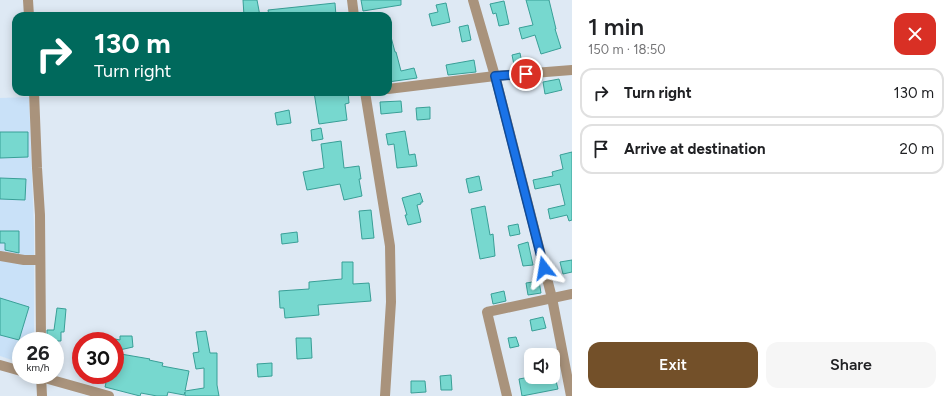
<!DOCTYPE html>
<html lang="en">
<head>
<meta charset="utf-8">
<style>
  :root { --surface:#fff; --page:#f6f6f6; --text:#202124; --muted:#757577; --line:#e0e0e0; --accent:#735029 }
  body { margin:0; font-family:Figtree,sans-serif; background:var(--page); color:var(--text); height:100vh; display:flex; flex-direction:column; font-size:15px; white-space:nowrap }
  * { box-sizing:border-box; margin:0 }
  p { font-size:13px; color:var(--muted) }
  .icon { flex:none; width:22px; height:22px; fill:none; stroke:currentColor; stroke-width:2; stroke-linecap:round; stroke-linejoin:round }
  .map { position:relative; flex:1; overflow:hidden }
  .drawer { display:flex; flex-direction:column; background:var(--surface); width:380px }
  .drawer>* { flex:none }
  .banner { position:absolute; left:12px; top:12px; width:380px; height:84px; border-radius:12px; box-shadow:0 2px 10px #0003; background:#00695c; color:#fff; overflow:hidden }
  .buttons { position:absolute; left:524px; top:348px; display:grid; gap:8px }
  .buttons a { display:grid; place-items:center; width:36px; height:36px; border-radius:8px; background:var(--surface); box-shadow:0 2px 10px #0003; font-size:20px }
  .speed { position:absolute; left:12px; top:332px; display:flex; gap:8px; font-size:20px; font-weight:700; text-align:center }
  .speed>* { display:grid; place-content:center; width:52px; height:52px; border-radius:50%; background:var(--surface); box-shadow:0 2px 10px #0003; line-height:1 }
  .speed small { font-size:10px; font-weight:400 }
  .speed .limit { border:6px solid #d22; background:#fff; color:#111 }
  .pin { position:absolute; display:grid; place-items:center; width:34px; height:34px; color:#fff; margin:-17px; border:2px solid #fff; border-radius:50%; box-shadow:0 1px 4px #0007 }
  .me { position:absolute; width:44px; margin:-22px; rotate:346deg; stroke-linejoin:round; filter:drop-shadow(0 0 3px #0008) }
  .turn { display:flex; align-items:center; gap:14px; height:84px; padding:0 16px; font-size:18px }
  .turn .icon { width:52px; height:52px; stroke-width:2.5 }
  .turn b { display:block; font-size:28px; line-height:34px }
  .round { display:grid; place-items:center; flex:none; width:42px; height:42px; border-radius:12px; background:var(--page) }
  .summary { display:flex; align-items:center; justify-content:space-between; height:68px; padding:0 16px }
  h1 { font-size:24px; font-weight:600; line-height:30px }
  .primary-button { display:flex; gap:8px; margin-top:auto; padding:8px 16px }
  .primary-button a { flex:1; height:46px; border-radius:12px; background:var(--accent); color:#fff; font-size:16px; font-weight:600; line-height:46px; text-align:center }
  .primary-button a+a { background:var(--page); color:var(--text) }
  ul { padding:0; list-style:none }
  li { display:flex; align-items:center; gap:12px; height:50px; margin:0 8px 6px; padding:0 8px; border:2px solid var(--line); border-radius:12px }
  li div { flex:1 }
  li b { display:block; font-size:15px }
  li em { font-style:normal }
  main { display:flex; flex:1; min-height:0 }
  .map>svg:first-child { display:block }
  .built { fill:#c9e1f8 }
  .building { fill:#77d8cf; stroke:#399f97 }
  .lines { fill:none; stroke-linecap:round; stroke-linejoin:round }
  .minor { stroke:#a9937c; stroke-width:10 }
  .route-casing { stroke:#114b97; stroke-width:10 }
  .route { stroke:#1a73e8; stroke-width:7 }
</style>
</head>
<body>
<main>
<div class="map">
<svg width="572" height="396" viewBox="0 0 572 396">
  <rect width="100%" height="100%" fill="#dee9f4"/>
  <path class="built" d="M29 97 34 229V341H21V363L0 356V98Z"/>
  <g class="building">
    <path d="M243 0H257L260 16H244Z"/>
    <path d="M361 0H401V5L363 11Z"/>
    <path d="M526 0H549L556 29H555L561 48 541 54 535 35 522 39 519 28 533 25Z"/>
    <path d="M504 1 509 24 499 26 496 13 493 14 490 4Z"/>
    <path d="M335 3 336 16H269L268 10Z"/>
    <path d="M446 3 450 22 432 26 429 14 438 12 436 5Z"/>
    <path d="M468 25 471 40 462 42 459 27Z"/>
    <path d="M388 37H391L395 52H396L401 71 414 68 417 78 388 82Z"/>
    <path d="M520 53 522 63 514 65 512 55Z"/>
    <path d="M474 60 476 72 448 75 446 65Z"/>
    <path d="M559 79 562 90 545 94 543 82Z"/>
    <path d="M314 92H348L349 103 345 104 347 120 319 124Z"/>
    <path d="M401 101 402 112 381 114 380 102Z"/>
    <path d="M430 107V119L417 120 416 108Z"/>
    <path d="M289 110 291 123 277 125 275 113Z"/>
    <path d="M321 128 323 139 312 141 311 130Z"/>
    <path d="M405 131 409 155 415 154 417 166 397 168 394 144 388 145 386 134Z"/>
    <path d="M0 132H28V157L0 158Z"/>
    <path d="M341 141 344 168 359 166 361 179H359L362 196 344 200 340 184 307 190 303 172 324 168 321 144Z"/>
    <path d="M572 152V220L569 221 567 215 550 219 548 209 565 205 560 184 535 189 533 180 553 176 552 172 563 169 560 155Z"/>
    <path d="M479 176 482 190 469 193 466 179Z"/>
    <path d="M0 178 26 179 25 200 0 199Z"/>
    <path d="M420 193 423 202H421V204L417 205 421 222 408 225 405 215H407L402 198Z"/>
    <path d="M485 206 490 235 493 234 495 256 480 259 471 209Z"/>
    <path d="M371 210 374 238 362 239 359 211Z"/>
    <path d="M518 224 520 234 510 236 508 226Z"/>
    <path d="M0 231H19V253L5 250V243H0Z"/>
    <path d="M297 232 298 242 282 244 281 234Z"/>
    <path d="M528 242 533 265 523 266 518 245Z"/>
    <path d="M572 260V272L563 274 560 262Z"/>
    <path d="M342 262H353V284L369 283 371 301 318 305 319 315 285 318 284 308H280L279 291 309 289V282L342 279Z"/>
    <path d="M539 281 541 293 528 295 526 283Z"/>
    <path d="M504 291 506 301 493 304 491 294Z"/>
    <path d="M0 298 29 307 19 340 0 335Z"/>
    <path d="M57 308 66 309 64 332H61V341H47V330H54Z"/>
    <path d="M543 317 546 328 532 331 530 320Z"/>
    <path d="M206 331 210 353H217V385L219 396H185V392L184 395 168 392 167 396H157L141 393 140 396 105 387 106 383 85 379V375H115V353L150 359 149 360 163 363 162 366 189 371 185 391 204 388V368L196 369 193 353 199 352 196 332Z"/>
    <path d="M120 336H132L133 347 115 351V339L120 340Z"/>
    <path d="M516 337 519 346 510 348 508 338Z"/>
    <path d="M296 338H311L312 358 297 359Z"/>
    <path d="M272 363V376L258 377 257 364Z"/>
    <path d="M451 375 452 390H441L440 376Z"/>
    <path d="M530 377H555L558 389 522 396 519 379Z"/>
    <path d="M411 381H425L426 392 411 393Z"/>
  </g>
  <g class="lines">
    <g class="minor">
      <path d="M28 0 29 16"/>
      <path d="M352 0 354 16"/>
      <path d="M473 0 497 83 552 298 571 396"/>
      <path d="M388 89 495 76 572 70"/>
      <path d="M34 92 37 168 40 215 41 341"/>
      <path d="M365 92 390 246 391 302 385 396"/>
      <path d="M0 256 24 260H40"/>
      <path d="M0 365 21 371"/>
      <path d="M34 375 109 396"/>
      <path d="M41 375 42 396"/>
      <path d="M507 396 487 312 572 294"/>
    </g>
  </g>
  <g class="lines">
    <g class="route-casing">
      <path id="route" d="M526 74 495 76 544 268"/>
    </g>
    <use href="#route" class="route"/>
  </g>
</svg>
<div class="buttons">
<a><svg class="icon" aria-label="sound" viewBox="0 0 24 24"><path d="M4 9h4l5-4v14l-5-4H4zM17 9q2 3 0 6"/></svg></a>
</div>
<div class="speed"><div>26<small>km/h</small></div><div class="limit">30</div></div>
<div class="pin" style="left:526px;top:74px;background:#d93025"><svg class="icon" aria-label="arrive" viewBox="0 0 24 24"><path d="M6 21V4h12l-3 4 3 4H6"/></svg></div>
<svg class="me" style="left:544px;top:268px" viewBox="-20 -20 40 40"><path d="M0-17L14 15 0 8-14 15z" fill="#1a73e8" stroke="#fff" stroke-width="4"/></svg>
<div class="banner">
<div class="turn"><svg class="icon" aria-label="right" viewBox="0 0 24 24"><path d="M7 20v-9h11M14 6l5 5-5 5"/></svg><div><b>130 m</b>Turn right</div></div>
</div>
</div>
<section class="drawer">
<div class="summary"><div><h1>1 min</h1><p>150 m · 18:50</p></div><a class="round" style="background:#d93025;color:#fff"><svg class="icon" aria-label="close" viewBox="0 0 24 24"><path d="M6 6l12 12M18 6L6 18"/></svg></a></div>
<ul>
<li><svg class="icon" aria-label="right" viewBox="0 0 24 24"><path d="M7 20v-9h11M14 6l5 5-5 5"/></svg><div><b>Turn right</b></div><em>130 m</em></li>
<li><svg class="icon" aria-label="arrive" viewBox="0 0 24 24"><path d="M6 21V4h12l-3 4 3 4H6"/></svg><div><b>Arrive at destination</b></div><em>20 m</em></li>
</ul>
<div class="primary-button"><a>Exit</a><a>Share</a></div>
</section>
</main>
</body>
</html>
